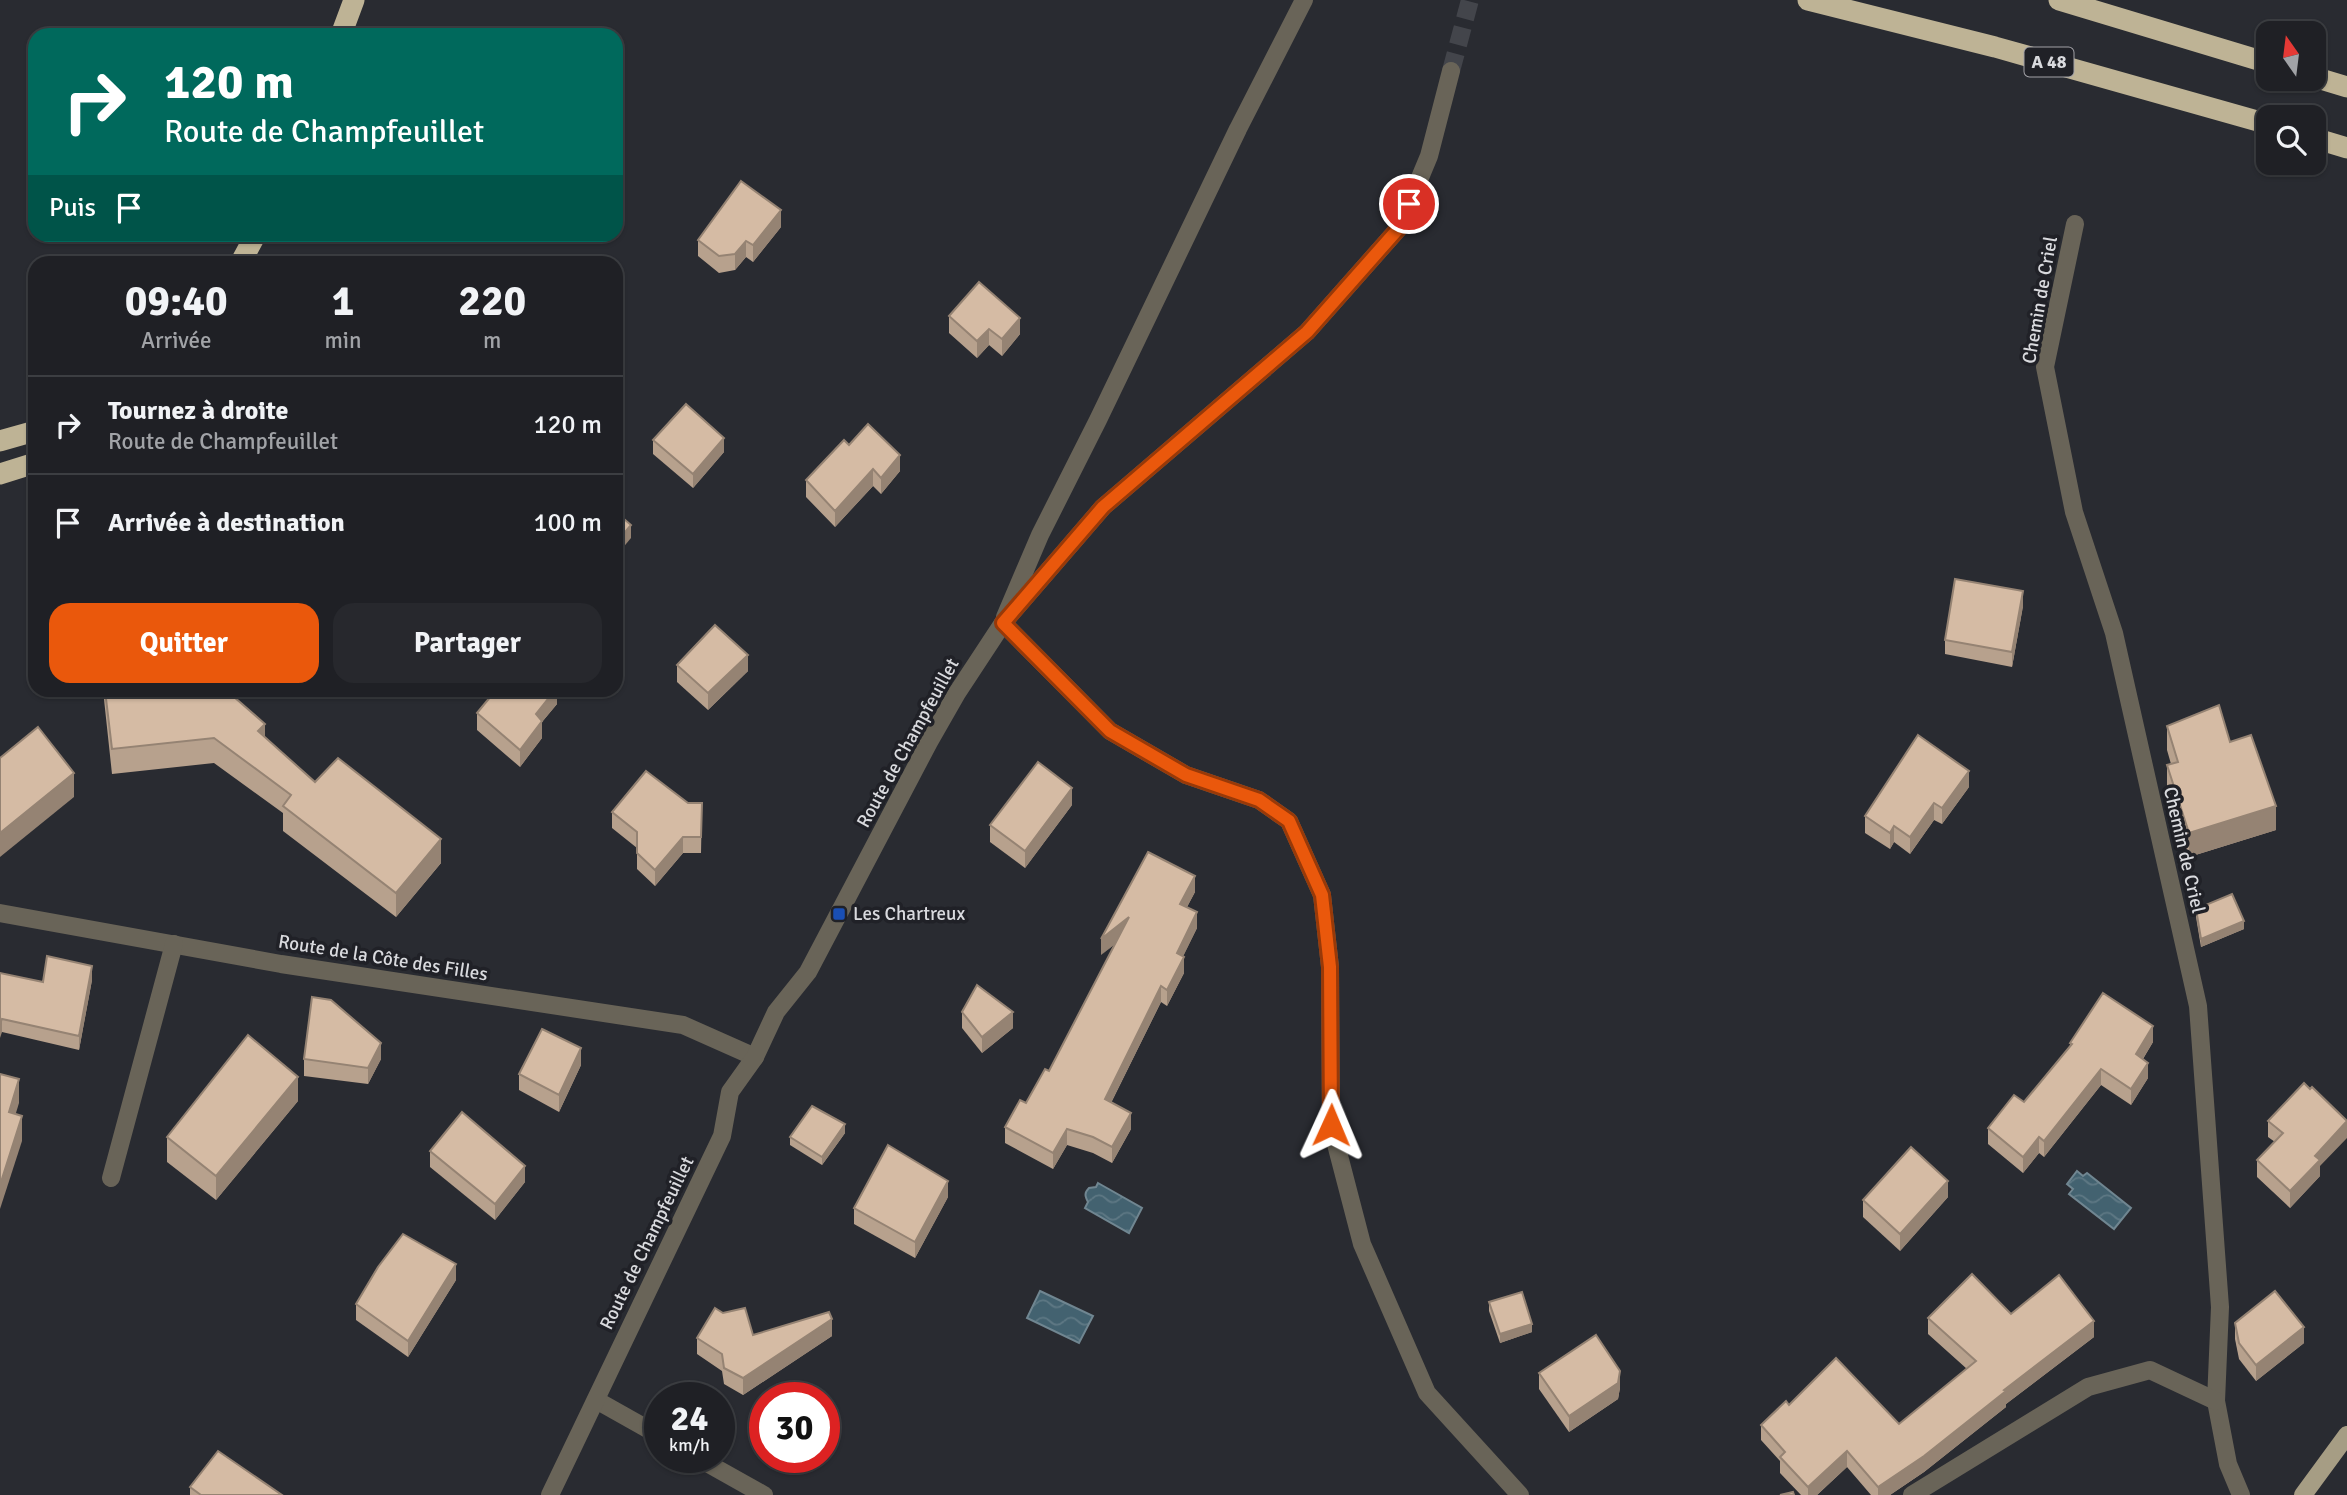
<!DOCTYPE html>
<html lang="fr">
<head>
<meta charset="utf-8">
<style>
  :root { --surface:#1f2025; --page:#27282d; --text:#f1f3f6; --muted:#a1a3a7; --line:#3c3e42; --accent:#ea580c }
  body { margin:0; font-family:Signika,sans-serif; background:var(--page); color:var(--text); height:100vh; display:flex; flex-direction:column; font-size:26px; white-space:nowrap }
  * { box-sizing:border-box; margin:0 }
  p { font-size:23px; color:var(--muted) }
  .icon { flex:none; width:38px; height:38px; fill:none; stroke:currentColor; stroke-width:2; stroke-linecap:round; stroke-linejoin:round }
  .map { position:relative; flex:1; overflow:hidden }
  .drawer { position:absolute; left:28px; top:256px; width:595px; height:441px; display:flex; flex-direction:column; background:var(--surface); border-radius:21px; box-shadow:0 2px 5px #0004,0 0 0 2px var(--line) }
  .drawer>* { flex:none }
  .hud { position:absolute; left:28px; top:28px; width:595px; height:214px; border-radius:21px; box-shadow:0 2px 5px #0004,0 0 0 2px var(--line); background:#00695c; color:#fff; overflow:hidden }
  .needle { width:46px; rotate:346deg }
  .controls { position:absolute; left:2256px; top:21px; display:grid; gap:14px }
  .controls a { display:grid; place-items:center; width:70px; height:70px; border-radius:14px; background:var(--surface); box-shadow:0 2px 5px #0004,0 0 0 2px var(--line); font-size:35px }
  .speed { position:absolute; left:644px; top:1382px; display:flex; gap:14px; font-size:35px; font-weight:700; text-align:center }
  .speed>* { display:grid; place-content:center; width:91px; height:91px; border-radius:50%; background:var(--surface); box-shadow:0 2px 5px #0004,0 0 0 2px var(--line); line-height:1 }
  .speed small { font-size:18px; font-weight:400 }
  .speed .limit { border:10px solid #d22; background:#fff; color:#111 }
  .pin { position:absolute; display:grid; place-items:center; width:60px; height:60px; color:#fff; margin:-30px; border:4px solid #fff; border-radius:50%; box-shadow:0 2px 7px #0007 }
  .me { position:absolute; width:77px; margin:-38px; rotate:1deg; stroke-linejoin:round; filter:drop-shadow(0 0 5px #0008) }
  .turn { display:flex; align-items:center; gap:24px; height:147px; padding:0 21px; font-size:32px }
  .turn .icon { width:91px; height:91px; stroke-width:2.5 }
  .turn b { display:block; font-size:49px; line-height:60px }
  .then { display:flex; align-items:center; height:66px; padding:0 21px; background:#0003; gap:14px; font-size:26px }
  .eta { display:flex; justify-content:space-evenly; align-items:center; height:119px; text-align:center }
  .eta b { font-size:42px; font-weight:800; line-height:49px }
  .primary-button { display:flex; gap:14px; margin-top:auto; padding:14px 21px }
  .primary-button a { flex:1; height:80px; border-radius:21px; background:var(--accent); color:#fff; font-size:28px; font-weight:800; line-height:80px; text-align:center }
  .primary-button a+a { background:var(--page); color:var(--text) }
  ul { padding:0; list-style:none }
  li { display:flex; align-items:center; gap:21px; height:98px; padding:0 21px; border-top:2px solid var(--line) }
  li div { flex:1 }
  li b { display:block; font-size:26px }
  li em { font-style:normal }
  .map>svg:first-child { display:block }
  .water { fill:url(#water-waves); stroke:#708691; stroke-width:2 }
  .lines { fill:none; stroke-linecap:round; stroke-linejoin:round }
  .minor-tunnel { stroke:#43454b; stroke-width:18; stroke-dasharray:18 9; stroke-linecap:butt }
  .service { stroke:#696458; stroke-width:18 }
  .minor { stroke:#696458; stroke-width:18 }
  .primary { stroke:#a69d84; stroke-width:18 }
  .motorway { stroke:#beb395; stroke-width:21 }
  .wall { fill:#b7a18d }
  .shaded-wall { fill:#958373 }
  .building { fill:#d5bba4; stroke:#958373; stroke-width:2 }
  .route-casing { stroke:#983908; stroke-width:18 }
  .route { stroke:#ea580c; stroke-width:12 }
  .transit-dot { fill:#1a4fb4; stroke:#202127; stroke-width:2.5 }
  .labels { text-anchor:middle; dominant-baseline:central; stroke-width:7; stroke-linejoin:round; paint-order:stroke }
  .shield { fill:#202127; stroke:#a2a2a7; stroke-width:2 }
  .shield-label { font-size:18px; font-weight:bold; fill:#d9dade }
  .street-label { font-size:19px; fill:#d9dade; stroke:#202127 }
  .poi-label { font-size:19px; fill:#d9dade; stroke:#202127; text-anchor:start }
</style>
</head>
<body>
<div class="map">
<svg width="2347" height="1495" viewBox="0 0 2347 1495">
  <defs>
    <pattern id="water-waves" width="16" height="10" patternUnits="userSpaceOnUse" patternTransform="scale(1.75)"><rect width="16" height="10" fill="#436270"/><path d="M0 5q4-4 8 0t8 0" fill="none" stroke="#5e7884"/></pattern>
  </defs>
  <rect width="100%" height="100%" fill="#292b31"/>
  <g class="water">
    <path d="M2077 1171 2083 1176 2087 1173 2131 1208 2114 1229 2069 1194 2073 1189 2067 1184Z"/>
    <path d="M1098 1183 1142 1208 1129 1233 1085 1208 1088 1202C1085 1196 1084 1193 1089 1188L1096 1187Z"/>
    <path d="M1040 1291 1093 1316 1079 1343 1027 1318Z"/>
  </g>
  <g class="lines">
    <path class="minor-tunnel" d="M1451 71 1470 0"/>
    <path class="service" d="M1005 617 1040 535 1098 420 1238 129 1304 0"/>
    <g class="minor">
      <path d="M2075 224 2045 367 2074 512 2114 633 2198 1006 2220 1307 2216 1401 2228 1464 2241 1495"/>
      <path d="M1003 623 1110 731 1186 775 1259 800 1289 821 1322 895 1330 967 1331 1125 1362 1244 1427 1393 1520 1495"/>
      <path d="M0 913 281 964 683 1025 755 1057"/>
      <path d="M111 1178 174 944"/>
      <path d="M596 1400 660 1436"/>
      <path d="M698 1458 764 1495"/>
      <path d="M550 1495 722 1136 730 1092 755 1057 776 1012 808 972 929 742 957 693 1003 623 1103 507 1307 332 1399 228 1429 156 1451 71"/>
      <path d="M1912 1495 2088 1387 2150 1370 2216 1401"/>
    </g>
    <path class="primary" d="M2303 1495 2347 1435"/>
    <g class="motorway">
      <path d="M1808 0 1995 47 2268 124"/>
      <path d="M2059 0 2268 63"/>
      <path d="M341 35 354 0"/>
      <path d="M2314 77 2347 87"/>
      <path d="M2314 138 2347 148"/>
      <path d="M241 262 256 234"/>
      <path d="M0 441 35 431"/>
      <path d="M0 474 35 463"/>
    </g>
  </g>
  <g class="wall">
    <path d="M781 227 753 262 746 257 735 270 719 273 698 256V240Z"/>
    <path d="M949 316 1020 334 1002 356 989 345 977 358 949 333Z"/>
    <path d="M653 440 724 452 693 488 653 454Z"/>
    <path d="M849 445 900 471 881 494 873 486 835 527 806 497V480Z"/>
    <path d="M2023 606 2012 667 1945 654V640Z"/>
    <path d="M677 665 748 671 708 710 677 682Z"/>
    <path d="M103 690H226L265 737 315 782 441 863 396 917 283 831V813L214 763 112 774Z"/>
    <path d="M557 690V704L542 722V738L520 767 477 730V713Z"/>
    <path d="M2167 726 2230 742 2276 830 2189 857 2167 790V765L2171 764 2167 750Z"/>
    <path d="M1969 787 1942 824 1934 820 1910 854 1894 842 1890 849 1865 833V816Z"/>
    <path d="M688 803H702L701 853H683L655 886 637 869V848L612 828V812Z"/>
    <path d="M1072 805 1025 868 990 842V825Z"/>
    <path d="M1195 876V892L1187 907 1197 928 1183 956 1184 973 1167 1006 1161 1002 1111 1103 1131 1129 1112 1163 1093 1153 1067 1145 1053 1169 1005 1143V1127L1026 1103 1049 1071 1115 944 1101 955Z"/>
    <path d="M2196 909 2244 929 2201 947 2196 917Z"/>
    <path d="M0 973 43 982 92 980 79 1050 2 1032Z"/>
    <path d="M962 1012 1013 1028 982 1053 962 1028Z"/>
    <path d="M2153 1042 2143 1059 2148 1078 2131 1105 2101 1085 2044 1157 2039 1153 2023 1173 1988 1144V1128L2024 1102 2070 1047V1043Z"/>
    <path d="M304 1059H381L368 1084 304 1076Z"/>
    <path d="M581 1065 559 1112 519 1090V1074Z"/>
    <path d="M298 1101 216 1200 167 1162V1137Z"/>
    <path d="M2268 1121 2320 1166V1176L2290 1208 2257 1177V1160L2275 1142 2268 1137Z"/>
    <path d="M845 1133 822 1165 790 1145V1137Z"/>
    <path d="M430 1151 525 1182 495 1220 430 1167Z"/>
    <path d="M948 1197 915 1258 854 1224V1208Z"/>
    <path d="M1948 1197 1900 1251 1863 1217V1200Z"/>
    <path d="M456 1280 408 1357 356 1320V1304Z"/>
    <path d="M1489 1302 1532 1332 1500 1343 1489 1311Z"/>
    <path d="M2011 1314 2094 1337 2006 1404V1407L1924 1472 1890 1495H1871L1847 1467 1817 1495H1801L1780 1473V1461L1761 1440V1425L1789 1405 1899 1424 1967 1369 1928 1334V1318Z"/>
    <path d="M2235 1323 2304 1343 2256 1381 2239 1359 2235 1339Z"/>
    <path d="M753 1335 832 1336 743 1395 724 1384 722 1371 697 1354V1338Z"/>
    <path d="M1539 1373 1620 1388 1618 1399 1569 1432 1539 1389Z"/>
    <path d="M190 1487 282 1495H190Z"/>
  </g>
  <g class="shaded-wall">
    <path d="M781 210V227L753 262V245Z"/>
    <path d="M746 241V257L735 270V254Z"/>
    <path d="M1020 318V334L1002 356V339Z"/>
    <path d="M989 329V345L977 358V341Z"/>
    <path d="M724 438V452L693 488V474Z"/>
    <path d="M900 455V471L881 494V478Z"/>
    <path d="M873 469V486L835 527V511Z"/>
    <path d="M631 525V538L616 556V543Z"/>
    <path d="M2023 591V606L2012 667V652Z"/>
    <path d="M748 655V671L708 710V693Z"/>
    <path d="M555 690H557V704L542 722V738L520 767V750L536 714Z"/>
    <path d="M265 724V748L258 731Z"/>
    <path d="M1969 771V787L1942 824V808Z"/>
    <path d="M74 773V797L0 857V833Z"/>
    <path d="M1072 788V805L1025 868V851Z"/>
    <path d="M1934 803V820L1910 854V837Z"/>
    <path d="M2276 806V830L2189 857V833Z"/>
    <path d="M1894 826V842L1890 849V833Z"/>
    <path d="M683 837V853L655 886V870Z"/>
    <path d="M441 839V863L396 917V893Z"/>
    <path d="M1195 876V892L1180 920V904Z"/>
    <path d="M1197 912V928L1177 969V953Z"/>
    <path d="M1129 917V933L1101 955V939Z"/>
    <path d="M2244 921V929L2201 947V939Z"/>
    <path d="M1184 957V973L1167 1006V990Z"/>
    <path d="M92 966V980L79 1050V1036Z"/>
    <path d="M1161 986V1002L1105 1115V1099Z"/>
    <path d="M1013 1012V1028L982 1053V1037Z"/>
    <path d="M2 1019V1032L0 1038V1024Z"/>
    <path d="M2153 1026V1042L2136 1070V1054Z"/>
    <path d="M381 1043V1059L368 1084V1068Z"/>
    <path d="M581 1048V1065L559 1112V1095Z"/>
    <path d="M2148 1063V1078L2131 1105V1089Z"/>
    <path d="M2101 1069V1085L2044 1157V1141Z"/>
    <path d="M298 1077V1101L216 1200V1176Z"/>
    <path d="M19 1079V1103L9 1136V1112Z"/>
    <path d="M1131 1113V1129L1112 1163V1147Z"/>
    <path d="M22 1116V1141L0 1209V1185Z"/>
    <path d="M2347 1121V1138L2320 1166V1176L2290 1208V1191L2315 1156Z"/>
    <path d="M845 1124V1133L822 1165V1157Z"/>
    <path d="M1067 1129V1145L1053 1169V1153Z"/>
    <path d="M2039 1137V1153L2023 1173V1157Z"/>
    <path d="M525 1166V1182L495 1220V1204Z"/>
    <path d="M948 1181V1197L915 1258V1242Z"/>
    <path d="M1948 1181V1197L1900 1251V1234Z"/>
    <path d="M456 1264V1280L408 1357V1341Z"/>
    <path d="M832 1319V1336L743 1395V1378Z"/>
    <path d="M2094 1321V1337L2006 1404V1407L1924 1472 1890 1495H1878V1487Z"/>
    <path d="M1532 1324V1332L1500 1343V1334Z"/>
    <path d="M2304 1327V1343L2256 1381V1365Z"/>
    <path d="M1620 1371V1388L1618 1399 1569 1432V1416Z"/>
    <path d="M1847 1451V1467L1817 1495H1808V1487Z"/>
  </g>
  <g class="building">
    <path d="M741 181 781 210 753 245 746 241 735 254 719 256 698 240Z"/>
    <path d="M979 282 1020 318 1002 339 989 329 977 341 949 316Z"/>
    <path d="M686 404 724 438 693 474 653 440Z"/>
    <path d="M868 424 900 455 881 478 873 469 835 511 806 480 844 440 849 445Z"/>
    <path d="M616 512 631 525 616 543Z"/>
    <path d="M1955 579 2023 591 2012 652 1945 640Z"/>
    <path d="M715 625 748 655 708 693 677 665Z"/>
    <path d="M105 690H226L265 724 258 731 315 782 338 758 441 839 396 893 283 806 291 795 214 738 112 749Z"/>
    <path d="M496 690H555L536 714 542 721 520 750 477 713Z"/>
    <path d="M2219 705 2230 742 2251 735 2276 806 2189 833 2167 765 2178 762 2167 726Z"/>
    <path d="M38 727 74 773 0 833V758Z"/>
    <path d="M1918 735 1969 771 1942 808 1934 803 1910 837 1894 826 1890 833 1865 816Z"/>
    <path d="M1038 762 1072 788 1025 851 990 825Z"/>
    <path d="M646 771 688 803H702L701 837H683L655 870 637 853V832L612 812Z"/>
    <path d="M1148 852 1195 876 1180 904 1197 912 1177 953 1184 957 1167 990 1161 986 1105 1099 1131 1113 1112 1147 1093 1137 1067 1129 1053 1153 1005 1127 1020 1100 1026 1103 1045 1069 1049 1071 1129 917 1101 939Z"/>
    <path d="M2232 894 2244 921 2201 939 2196 909Z"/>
    <path d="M47 956 92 966 79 1036 2 1019 0 1024V973L43 982Z"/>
    <path d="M977 985 1013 1012 982 1037 962 1012Z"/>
    <path d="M2103 993 2153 1026 2136 1054 2148 1063 2131 1089 2101 1069 2044 1141 2039 1137 2023 1157 1988 1128 2014 1095 2024 1102 2072 1044 2070 1043Z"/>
    <path d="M312 997 331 1000 381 1043 368 1068 304 1059Z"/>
    <path d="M542 1029 581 1048 559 1095 519 1074Z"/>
    <path d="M248 1035 298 1077 216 1176 167 1137Z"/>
    <path d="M0 1074 19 1079 9 1112 22 1116 0 1185Z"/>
    <path d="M2304 1083 2310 1089 2312 1087 2347 1121 2315 1156 2320 1160 2290 1191 2257 1160 2283 1133 2268 1121Z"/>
    <path d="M812 1106 845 1124 822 1157 790 1137Z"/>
    <path d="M462 1112 525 1166 495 1204 430 1151Z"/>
    <path d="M888 1145 948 1181 915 1242 854 1208Z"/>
    <path d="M1911 1147 1948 1181 1900 1234 1863 1200Z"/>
    <path d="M403 1234 456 1264 408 1341 356 1304 378 1267Z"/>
    <path d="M1972 1274 2011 1314 2059 1275 2094 1321 2004 1390 2006 1391 1924 1456 1878 1487 1847 1451 1808 1487 1780 1457 1785 1452 1761 1425 1786 1401 1789 1405 1836 1358 1899 1424 1976 1361 1928 1318Z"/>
    <path d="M2275 1291 2304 1327 2256 1365 2239 1343 2235 1323Z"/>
    <path d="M1522 1292 1532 1324 1500 1334 1489 1302Z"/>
    <path d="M715 1308 723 1313 745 1308 753 1335 829 1312 832 1319 743 1378 724 1368 722 1354 697 1338Z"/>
    <path d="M1596 1335 1620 1371 1618 1383 1569 1416 1539 1373Z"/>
    <path d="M218 1451 282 1495H201L190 1487Z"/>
    <path d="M1793 1492 1794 1495H1780Z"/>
  </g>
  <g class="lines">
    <g class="route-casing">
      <path id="route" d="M1331 1125 1330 967 1322 895 1289 821 1259 800 1186 775 1110 731 1003 623 1103 507 1307 332 1399 228 1409 204"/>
    </g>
    <use href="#route" class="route"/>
  </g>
  <rect class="transit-dot" x="832" y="907" width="14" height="14" rx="3.5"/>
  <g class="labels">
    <rect class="shield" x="2024.5" y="47.5" width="49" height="29" rx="5"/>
    <g class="shield-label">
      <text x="2049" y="62">A 48</text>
    </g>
    <g class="street-label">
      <text transform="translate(2040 300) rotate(-80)">Chemin de Criel</text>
      <text transform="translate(908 743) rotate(-61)">Route de Champfeuillet</text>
      <text transform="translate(2184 850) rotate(77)">Chemin de Criel</text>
      <text transform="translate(383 958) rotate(9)">Route de la Côte des Filles</text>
      <text transform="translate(647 1243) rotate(-64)">Route de Champfeuillet</text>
    </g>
    <g class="poi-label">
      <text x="853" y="914">Les Chartreux</text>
    </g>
  </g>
</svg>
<div class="controls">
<a><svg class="needle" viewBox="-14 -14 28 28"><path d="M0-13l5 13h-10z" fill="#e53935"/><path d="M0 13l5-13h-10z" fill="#a1a3a7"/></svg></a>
<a><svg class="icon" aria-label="search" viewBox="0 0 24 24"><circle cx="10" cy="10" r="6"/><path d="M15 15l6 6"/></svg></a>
</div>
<div class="speed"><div>24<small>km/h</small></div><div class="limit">30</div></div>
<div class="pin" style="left:1409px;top:204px;background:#d93025"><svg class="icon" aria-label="arrive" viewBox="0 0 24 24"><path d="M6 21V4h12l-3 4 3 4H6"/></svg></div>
<svg class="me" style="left:1331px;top:1125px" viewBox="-20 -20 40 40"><path d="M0-17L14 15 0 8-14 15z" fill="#ea580c" stroke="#fff" stroke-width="4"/></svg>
<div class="hud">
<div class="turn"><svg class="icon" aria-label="right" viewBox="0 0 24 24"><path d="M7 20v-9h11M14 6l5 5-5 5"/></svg><div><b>120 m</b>Route de Champfeuillet</div></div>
<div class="then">Puis<svg class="icon" aria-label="arrive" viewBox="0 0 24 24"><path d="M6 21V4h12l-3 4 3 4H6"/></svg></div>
</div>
<section class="drawer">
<div class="eta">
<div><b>09:40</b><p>Arrivée</p></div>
<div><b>1</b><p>min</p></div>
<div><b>220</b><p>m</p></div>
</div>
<ul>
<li><svg class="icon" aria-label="right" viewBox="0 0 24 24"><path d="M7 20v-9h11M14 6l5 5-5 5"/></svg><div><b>Tournez à droite</b><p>Route de Champfeuillet</p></div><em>120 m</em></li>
<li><svg class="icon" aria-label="arrive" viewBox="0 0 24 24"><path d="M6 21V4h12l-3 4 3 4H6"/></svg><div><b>Arrivée à destination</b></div><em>100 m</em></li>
</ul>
<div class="primary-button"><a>Quitter</a><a>Partager</a></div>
</section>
</div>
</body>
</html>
